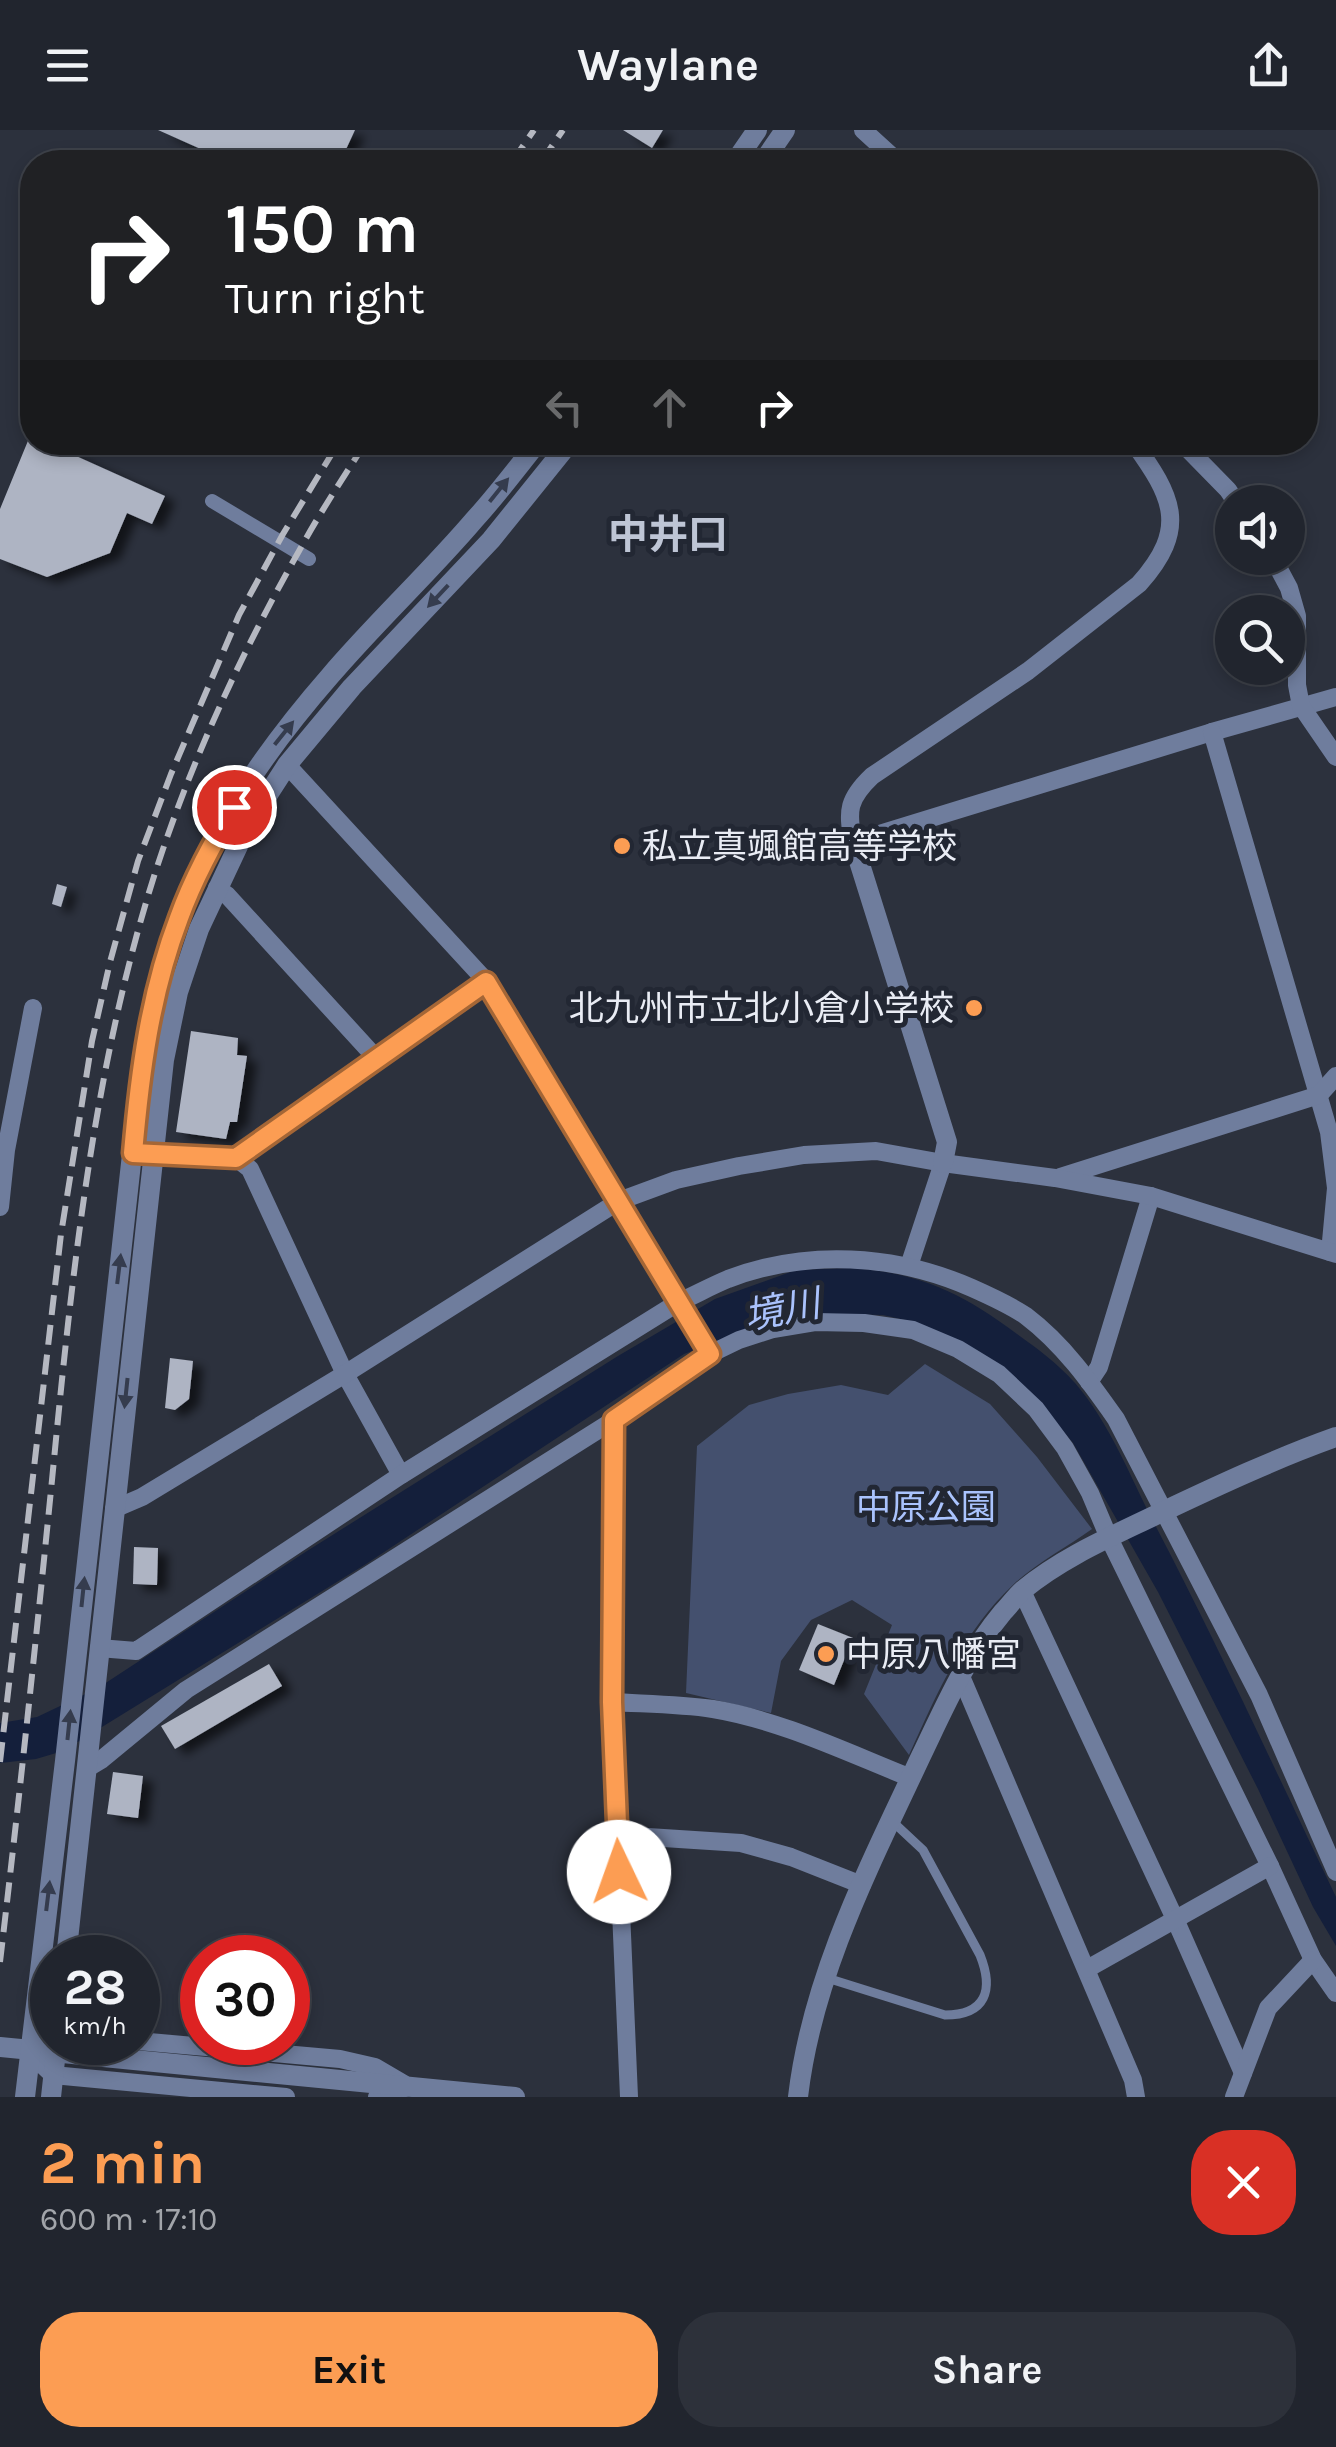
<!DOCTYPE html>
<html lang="en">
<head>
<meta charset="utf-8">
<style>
  :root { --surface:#21252e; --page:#2d313a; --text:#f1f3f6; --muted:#a2a5aa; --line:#3e424a; --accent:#fc9d53 }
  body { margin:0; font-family:Karla,"Noto Sans JP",sans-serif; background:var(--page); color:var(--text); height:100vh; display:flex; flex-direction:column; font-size:38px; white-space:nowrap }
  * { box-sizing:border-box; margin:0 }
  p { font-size:32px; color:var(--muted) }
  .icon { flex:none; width:55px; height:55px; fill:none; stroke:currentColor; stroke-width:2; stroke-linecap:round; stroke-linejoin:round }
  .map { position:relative; height:1967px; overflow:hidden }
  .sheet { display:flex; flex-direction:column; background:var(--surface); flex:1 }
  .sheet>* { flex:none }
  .hud { position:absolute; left:20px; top:20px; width:1298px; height:305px; border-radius:40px; box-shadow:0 5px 15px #0003,0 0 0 2px var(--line); background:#202124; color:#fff; overflow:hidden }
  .buttons { position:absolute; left:1215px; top:355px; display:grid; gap:20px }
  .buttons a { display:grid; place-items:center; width:90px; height:90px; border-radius:50%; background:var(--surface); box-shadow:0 5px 15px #0003,0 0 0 2px var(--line); font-size:50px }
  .speed { position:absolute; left:30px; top:1805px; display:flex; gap:20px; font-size:50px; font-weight:700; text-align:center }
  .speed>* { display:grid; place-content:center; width:130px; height:130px; border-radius:50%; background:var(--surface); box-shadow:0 5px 15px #0003,0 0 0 2px var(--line); line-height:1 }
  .speed small { font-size:25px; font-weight:400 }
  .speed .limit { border:15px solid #d22; background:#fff; color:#111 }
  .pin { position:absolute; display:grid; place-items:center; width:85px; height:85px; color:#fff; margin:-42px; border:5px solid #fff; border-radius:50%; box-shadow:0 2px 10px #0007 }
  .me { position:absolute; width:110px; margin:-55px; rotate:357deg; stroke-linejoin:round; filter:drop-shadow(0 0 8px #0008) }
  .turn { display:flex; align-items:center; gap:35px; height:210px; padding:0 40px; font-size:45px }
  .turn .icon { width:130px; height:130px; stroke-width:2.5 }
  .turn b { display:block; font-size:70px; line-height:85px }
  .lanes { display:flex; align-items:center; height:95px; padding:0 40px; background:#0003; justify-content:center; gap:50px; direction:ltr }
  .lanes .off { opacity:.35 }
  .round { display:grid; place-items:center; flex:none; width:105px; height:105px; border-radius:40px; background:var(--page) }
  .summary { display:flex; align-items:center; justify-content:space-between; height:170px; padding:0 40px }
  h1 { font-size:60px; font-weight:700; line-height:75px; color:var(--accent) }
  .primary-button { display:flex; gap:20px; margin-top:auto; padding:20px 40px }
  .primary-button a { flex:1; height:115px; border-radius:40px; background:var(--accent); color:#111; font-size:40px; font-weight:700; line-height:115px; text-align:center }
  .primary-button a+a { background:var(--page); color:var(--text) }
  header { display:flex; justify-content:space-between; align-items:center; height:130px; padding:0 40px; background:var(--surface); font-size:45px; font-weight:700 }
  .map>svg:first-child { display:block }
  .green { fill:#44506e }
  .water { fill:#141f3b }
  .building { fill:#aeb4c3; filter:url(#shadow) }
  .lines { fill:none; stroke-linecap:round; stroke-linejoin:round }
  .service { stroke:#6f7d9d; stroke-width:9 }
  .pedestrian { stroke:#6f7d9d; stroke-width:14 }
  .minor { stroke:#6f7d9d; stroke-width:18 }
  .tertiary { stroke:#6f7d9d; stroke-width:20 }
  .rail { stroke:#b5b8c1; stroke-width:6; stroke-dasharray:20 10; stroke-linecap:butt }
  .oneway { fill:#353c4e }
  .route-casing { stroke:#a46636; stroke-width:25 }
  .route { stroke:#fc9d53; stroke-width:18 }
  .poi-dot { fill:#fc9d53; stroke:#222733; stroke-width:4 }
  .labels { text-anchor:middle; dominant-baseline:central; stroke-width:10; stroke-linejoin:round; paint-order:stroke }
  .poi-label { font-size:35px; fill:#e9ecf4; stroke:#222733; text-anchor:start }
  .park-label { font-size:35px; fill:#aac3fd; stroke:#222733 }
  .water-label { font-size:38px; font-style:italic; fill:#aac2fc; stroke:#222733 }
  .quarter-label { font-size:40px; font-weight:bold; fill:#bec5d5; stroke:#222733 }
</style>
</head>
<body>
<header><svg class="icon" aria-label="menu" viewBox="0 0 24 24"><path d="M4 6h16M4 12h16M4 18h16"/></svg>Waylane<svg class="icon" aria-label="share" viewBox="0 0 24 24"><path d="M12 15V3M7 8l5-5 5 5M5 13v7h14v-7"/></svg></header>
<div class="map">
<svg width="1336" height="1967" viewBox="0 0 1336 1967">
  <defs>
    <filter id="shadow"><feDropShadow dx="10" dy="6" stdDeviation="5" flood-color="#0009"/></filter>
  </defs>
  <rect width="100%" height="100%" fill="#2c313d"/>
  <path class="green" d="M925 1234 990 1274 1037 1327 1092 1399C1067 1417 1038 1432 1015 1453 963 1501 938 1562 909 1625L864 1564 892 1495 852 1470 811 1490 781 1531 771 1583 686 1563 697 1316 749 1275 788 1264 841 1255 888 1265Z"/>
  <path class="water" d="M851 1138C921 1143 962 1163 1017 1204 1038 1219 1058 1234 1075 1253 1109 1292 1130 1346 1153 1391 1218 1515 1276 1642 1336 1767V1816L1313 1777 1258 1659 1158 1462 1073 1313 1045 1279 914 1192 883 1185 790 1183 684 1224 366 1434 63 1621 36 1629 0 1633V1593L37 1587 98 1558 307 1421 618 1226 715 1169 796 1140Z"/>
  <g class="building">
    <path d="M158 0H355L340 32H230Z"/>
    <path d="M623 0H663L652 18Z"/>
    <path d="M32 301V312H45L165 366 152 394 127 383 110 423 47 447 0 429V379Z"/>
    <path d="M57 754 67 757 61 777 52 774Z"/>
    <path d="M191 901 238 908 237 925 247 926 237 992H230L226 1009 176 1002Z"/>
    <path d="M170 1228 193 1231 189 1269 175 1280 165 1278Z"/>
    <path d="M134 1417 158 1418 157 1455 133 1454Z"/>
    <path d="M818 1494 853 1508 834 1555 799 1540Z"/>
    <path d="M269 1534 282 1556 175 1619 161 1596Z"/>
    <path d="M113 1642 143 1646 138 1688 107 1684Z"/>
  </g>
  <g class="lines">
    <path class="service" d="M827 1848 945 1885C986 1885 994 1860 980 1825L923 1720 893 1692"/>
    <path class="pedestrian" d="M212 371 309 429"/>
    <g class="minor">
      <path d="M863 0 898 32"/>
      <path d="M1133 312C1173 367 1189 398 1139 454L1028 541 872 646C848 669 847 680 853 712L1212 602 1336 567"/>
      <path d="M1181 312 1228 360 1236 372"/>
      <path d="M1273 428 1289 458 1297 486V555L1301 576 1336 627"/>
      <path d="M1212 602 1329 1002 1336 1058 1330 1122"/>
      <path d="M287 635 486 851 710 1224"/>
      <path d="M217 758 227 765 376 928"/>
      <path d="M140 1023 236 1028 250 1039 345 1244 401 1345"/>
      <path d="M236 1028 486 851"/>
      <path d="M1060 1047 1319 965 1336 946"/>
      <path d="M0 1077 6 1020 33 878"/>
      <path d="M909 1136 943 1033"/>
      <path d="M1089 1252 1099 1237 1151 1066"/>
      <path d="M614 1290 612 1572 629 1967"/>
      <path d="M114 1379 142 1367 345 1244 619 1071 676 1050 739 1036 804 1025 876 1021 943 1033 1055 1048 1151 1066 1336 1124"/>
      <path d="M1022 1461 1175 1789 1243 1943"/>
      <path d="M99 1518 136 1521 401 1345 679 1172C695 1165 711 1156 728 1149 807 1119 895 1124 972 1158 990 1166 1010 1175 1026 1186 1063 1214 1090 1252 1116 1289L1259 1565 1336 1742"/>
      <path d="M960 1544 1133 1950 1136 1967"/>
      <path d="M612 1572C646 1574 679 1574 713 1579 780 1590 848 1623 911 1648"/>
      <path d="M86 1639 101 1630 186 1560 614 1290 710 1224 739 1210 773 1199 815 1192 864 1193 913 1200 958 1219 999 1244 1036 1279 1065 1318 1090 1363 1109 1408 1270 1736 1313 1830 1336 1863"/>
      <path d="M617 1705 741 1713 791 1727 862 1755"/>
      <path d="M1087 1839 1270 1736"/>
      <path d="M138 1911 340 1929 375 1937 404 1954"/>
      <path d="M38 1918 31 1924 53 1945 286 1967"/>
      <path d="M377 1967 408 1957"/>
      <path d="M1234 1967 1268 1878 1313 1830"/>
    </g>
    <g class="tertiary">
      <path d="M735 32 757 0"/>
      <path d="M763 32 785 0"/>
      <path d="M853 712 947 1012 943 1033"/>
      <path d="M66 1828 164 930 178 862 199 799 247 697 287 635 352 557 491 410 570 312"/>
      <path d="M0 1917 515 1967"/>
      <path d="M25 1967 65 1631 138 970C146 909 157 850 178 791 209 701 267 618 330 546 376 492 429 443 475 389 497 365 517 338 538 312"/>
      <path d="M51 1967 57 1912"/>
      <path d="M798 1967C812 1846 870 1735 921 1626 945 1576 967 1525 1003 1482 1010 1475 1016 1466 1023 1460 1064 1426 1115 1405 1162 1382 1219 1355 1277 1328 1336 1307"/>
    </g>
    <g class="rail">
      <path d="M512 32 534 0"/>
      <path d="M541 32 563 0"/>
      <path d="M0 1632 61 1104 92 911 110 832 138 731 171 644 239 485 283 404 339 312"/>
      <path d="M0 1832C19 1671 36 1511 52 1350 72 1144 93 937 156 740 192 629 242 522 299 421 319 384 343 348 366 312"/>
    </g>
  </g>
  <defs><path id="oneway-solid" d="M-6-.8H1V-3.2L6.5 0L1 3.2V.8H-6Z" transform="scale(2.5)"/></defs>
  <g class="oneway">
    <use href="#oneway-solid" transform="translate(499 360) rotate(-51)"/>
    <use href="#oneway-solid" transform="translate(438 466) rotate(133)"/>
    <use href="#oneway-solid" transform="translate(284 603) rotate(-51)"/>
    <use href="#oneway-solid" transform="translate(119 1139) rotate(-83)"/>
    <use href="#oneway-solid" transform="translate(126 1263) rotate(96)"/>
    <use href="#oneway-solid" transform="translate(83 1462) rotate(-84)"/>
    <use href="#oneway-solid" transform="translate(69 1595) rotate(-84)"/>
    <use href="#oneway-solid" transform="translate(48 1766) rotate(-83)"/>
  </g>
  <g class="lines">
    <g class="route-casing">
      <path id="route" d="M234 677C213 713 193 749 179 788 150 864 140 943 133 1023L236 1028 486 852 710 1224 614 1290 612 1572 619 1742"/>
    </g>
    <use href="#route" class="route"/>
  </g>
  <g class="poi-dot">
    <circle cx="622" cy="716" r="10"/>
    <circle cx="974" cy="878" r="10"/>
    <circle cx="826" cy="1524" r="10"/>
  </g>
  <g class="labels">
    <g class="poi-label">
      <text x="642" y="716">私立真颯館高等学校</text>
      <text x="954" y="878" text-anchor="end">北九州市立北小倉小学校</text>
      <text x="846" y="1524">中原八幡宮</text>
    </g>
    <g class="park-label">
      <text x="926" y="1377">中原公園</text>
    </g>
    <g class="water-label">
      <text transform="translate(782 1180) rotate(-11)">境川</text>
    </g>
    <g class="quarter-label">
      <text x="668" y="404">中井口</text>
    </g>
  </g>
</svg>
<div class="buttons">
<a><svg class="icon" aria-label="sound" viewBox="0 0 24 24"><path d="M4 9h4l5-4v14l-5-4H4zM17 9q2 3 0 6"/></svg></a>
<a><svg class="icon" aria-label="search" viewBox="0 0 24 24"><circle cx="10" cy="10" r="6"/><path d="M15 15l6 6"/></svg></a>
</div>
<div class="speed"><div>28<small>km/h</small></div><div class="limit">30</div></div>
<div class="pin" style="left:234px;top:677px;background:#d93025"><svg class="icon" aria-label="arrive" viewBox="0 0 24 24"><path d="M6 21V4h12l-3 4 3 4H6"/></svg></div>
<svg class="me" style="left:619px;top:1742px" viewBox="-20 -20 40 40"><circle r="19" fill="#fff"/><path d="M0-13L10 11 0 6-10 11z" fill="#fc9d53"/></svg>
<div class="hud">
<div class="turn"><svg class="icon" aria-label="right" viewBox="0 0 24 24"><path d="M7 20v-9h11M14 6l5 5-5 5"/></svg><div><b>150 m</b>Turn right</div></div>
<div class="lanes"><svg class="icon off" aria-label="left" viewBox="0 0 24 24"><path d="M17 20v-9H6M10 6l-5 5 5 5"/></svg><svg class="icon off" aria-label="ahead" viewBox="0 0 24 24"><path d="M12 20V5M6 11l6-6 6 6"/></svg><svg class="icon" aria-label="right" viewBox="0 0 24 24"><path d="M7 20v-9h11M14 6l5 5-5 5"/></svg></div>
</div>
</div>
<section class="sheet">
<div class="summary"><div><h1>2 min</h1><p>600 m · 17:10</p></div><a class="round" style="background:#d93025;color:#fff"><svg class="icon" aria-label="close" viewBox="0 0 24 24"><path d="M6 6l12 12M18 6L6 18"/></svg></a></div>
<div class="primary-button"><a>Exit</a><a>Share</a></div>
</section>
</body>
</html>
